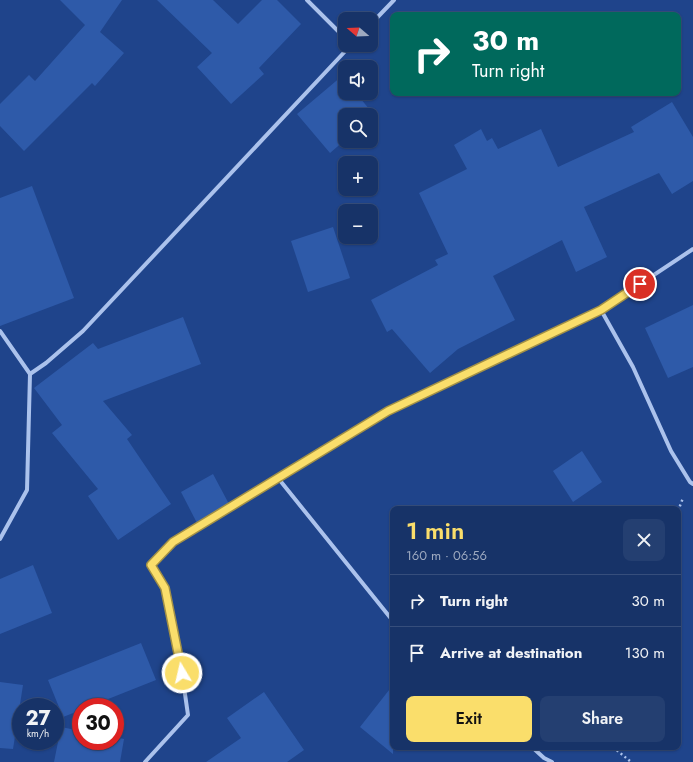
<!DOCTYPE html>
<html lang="en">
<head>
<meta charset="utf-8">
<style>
  :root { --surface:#173368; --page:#243f71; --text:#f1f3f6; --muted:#9eaac0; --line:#364e7c; --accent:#fade6b }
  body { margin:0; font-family:Jost,sans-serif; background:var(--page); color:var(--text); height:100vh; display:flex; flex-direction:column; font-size:15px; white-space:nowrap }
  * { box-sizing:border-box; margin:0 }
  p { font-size:13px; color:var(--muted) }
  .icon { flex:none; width:22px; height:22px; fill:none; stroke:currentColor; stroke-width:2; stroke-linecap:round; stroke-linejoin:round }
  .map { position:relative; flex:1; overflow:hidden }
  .panel { position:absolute; left:390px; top:506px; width:291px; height:244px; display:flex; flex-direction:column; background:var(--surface); border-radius:8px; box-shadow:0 1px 3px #0004,0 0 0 1px var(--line) }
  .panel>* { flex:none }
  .banner { position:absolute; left:390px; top:12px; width:291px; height:84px; border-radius:8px; box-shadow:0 1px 3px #0004,0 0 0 1px var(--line); background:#00695c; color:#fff; overflow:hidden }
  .needle { width:26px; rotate:289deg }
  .buttons { position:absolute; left:338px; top:12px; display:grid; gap:8px }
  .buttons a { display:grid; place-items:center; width:40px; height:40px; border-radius:8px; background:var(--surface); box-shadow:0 1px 3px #0004,0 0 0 1px var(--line); font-size:20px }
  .speed { position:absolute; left:12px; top:698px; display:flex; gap:8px; font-size:20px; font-weight:700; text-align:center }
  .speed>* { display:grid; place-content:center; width:52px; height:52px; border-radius:50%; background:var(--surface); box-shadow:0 1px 3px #0004,0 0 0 1px var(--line); line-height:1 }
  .speed small { font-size:10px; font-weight:400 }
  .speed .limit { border:6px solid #d22; background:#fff; color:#111 }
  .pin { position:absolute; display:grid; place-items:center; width:34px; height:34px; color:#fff; margin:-17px; border:2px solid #fff; border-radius:50%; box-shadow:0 1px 4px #0007 }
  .me { position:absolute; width:44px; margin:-22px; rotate:351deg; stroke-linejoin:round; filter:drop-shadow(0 0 3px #0008) }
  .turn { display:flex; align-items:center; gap:14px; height:84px; padding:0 16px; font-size:18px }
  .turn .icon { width:52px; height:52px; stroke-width:2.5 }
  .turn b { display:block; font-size:28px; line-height:34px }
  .round { display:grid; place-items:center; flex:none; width:42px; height:42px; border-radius:8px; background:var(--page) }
  .summary { display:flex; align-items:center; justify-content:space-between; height:68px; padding:0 16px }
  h1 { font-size:24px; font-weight:600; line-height:30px; color:var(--accent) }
  .button { display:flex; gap:8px; margin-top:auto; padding:8px 16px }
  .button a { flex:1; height:46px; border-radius:8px; background:var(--accent); color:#111; font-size:16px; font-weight:600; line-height:46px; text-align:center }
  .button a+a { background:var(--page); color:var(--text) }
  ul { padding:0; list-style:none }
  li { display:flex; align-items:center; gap:12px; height:52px; padding:0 16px; border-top:1px solid var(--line) }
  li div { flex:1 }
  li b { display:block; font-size:15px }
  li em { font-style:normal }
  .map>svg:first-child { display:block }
  .building { fill:#2e5aa9 }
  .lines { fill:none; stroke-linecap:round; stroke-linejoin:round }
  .path { stroke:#abc2ec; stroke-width:2.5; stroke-dasharray:2 3; stroke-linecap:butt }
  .minor { stroke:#abc2ec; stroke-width:4 }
  .route-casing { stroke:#a29046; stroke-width:10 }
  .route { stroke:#fade6b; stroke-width:7 }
</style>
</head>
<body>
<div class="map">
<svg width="693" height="762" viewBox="0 0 693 762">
  <rect width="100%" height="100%" fill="#1f448b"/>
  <g class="building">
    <path d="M60 0H122L100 32 124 53 95 86 92 83 24 151 0 126V104L29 75 35 81 85 25Z"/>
    <path d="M157 0H213L238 24 262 0H277L301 24 259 68 264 74 231 104 197 67 212 53Z"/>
    <path d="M342 76 345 80V93H356L374 115 371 118V115H345V140L330 153 297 114Z"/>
    <path d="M672 102 693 137V181L672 194 659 173 584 207 607 257 576 272 562 240 493 276 515 320 458 349 430 373 392 329 387 332 371 300 438 265 435 260 448 254 419 193 467 169 454 145 481 129 487 141 492 138 498 149 541 129 558 167 634 132 631 127Z"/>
    <path d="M32 186 74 298 0 326V198Z"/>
    <path d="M333 227 350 278 308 292 291 241Z"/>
    <path d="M693 305V367L668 378 645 328Z"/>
    <path d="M183 317 201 364 103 401 132 435 127 439 171 504 118 540 88 496 98 489 52 433 62 425 34 388 93 343 98 349Z"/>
    <path d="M582 451 602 482 573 502 553 471Z"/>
    <path d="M213 474 229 504 197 523 181 492Z"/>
    <path d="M33 565 52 613 0 634V579Z"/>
    <path d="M141 643 156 680 88 707H81V710L63 717 48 680Z"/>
    <path d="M0 682 23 685 13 749 0 748Z"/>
    <path d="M393 685V754L360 727Z"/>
    <path d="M264 692 304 750 287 762H206L241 738 227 718Z"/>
    <path d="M61 727 81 731V741H115V737L124 739 120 762H54Z"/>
  </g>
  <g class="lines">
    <g class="path">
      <path d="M678 511 683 498"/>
      <path d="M613 747 631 762"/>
    </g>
    <g class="minor">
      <path d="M307 0 345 38"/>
      <path d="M371 24 394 0"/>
      <path d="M601 310 633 367 671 451 690 482 693 484"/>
      <path d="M0 331 30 374"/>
      <path d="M278 478 393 621"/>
      <path d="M0 539 27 490 30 374 46 363 83 331 351 45"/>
      <path d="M532 747 544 758 552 762"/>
      <path d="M145 762 188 715 180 659 165 588 151 565 173 542 389 411 601 310 693 249"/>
    </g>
  </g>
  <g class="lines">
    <g class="route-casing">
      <path id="route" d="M182 673 165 588 151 565 173 542 388 411 601 310 640 284"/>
    </g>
    <use href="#route" class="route"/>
  </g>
</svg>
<div class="buttons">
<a><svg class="needle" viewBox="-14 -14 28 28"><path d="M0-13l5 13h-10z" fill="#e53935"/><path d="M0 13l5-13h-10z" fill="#9eaac0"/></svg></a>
<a><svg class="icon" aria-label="sound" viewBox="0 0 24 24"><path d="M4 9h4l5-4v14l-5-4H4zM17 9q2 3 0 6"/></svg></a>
<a><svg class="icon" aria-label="search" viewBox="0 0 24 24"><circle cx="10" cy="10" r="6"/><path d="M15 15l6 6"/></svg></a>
<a>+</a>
<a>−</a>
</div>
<div class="speed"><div>27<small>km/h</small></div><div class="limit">30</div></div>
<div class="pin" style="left:640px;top:284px;background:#d93025"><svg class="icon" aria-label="arrive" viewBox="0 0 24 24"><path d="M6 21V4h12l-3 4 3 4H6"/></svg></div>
<svg class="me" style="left:182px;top:673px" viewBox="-20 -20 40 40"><circle r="17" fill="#fade6b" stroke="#fff" stroke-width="3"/><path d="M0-11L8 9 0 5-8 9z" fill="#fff"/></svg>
<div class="banner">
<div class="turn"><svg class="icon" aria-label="right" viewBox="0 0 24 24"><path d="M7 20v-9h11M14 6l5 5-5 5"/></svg><div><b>30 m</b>Turn right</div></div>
</div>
<section class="panel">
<div class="summary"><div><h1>1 min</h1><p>160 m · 06:56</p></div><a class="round"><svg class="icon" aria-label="close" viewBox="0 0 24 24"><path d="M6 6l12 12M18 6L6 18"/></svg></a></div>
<ul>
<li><svg class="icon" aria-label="right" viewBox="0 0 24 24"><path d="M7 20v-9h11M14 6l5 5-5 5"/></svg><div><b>Turn right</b></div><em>30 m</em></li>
<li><svg class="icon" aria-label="arrive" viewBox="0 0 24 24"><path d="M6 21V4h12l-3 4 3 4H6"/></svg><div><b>Arrive at destination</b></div><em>130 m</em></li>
</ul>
<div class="button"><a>Exit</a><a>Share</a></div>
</section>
</div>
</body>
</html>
